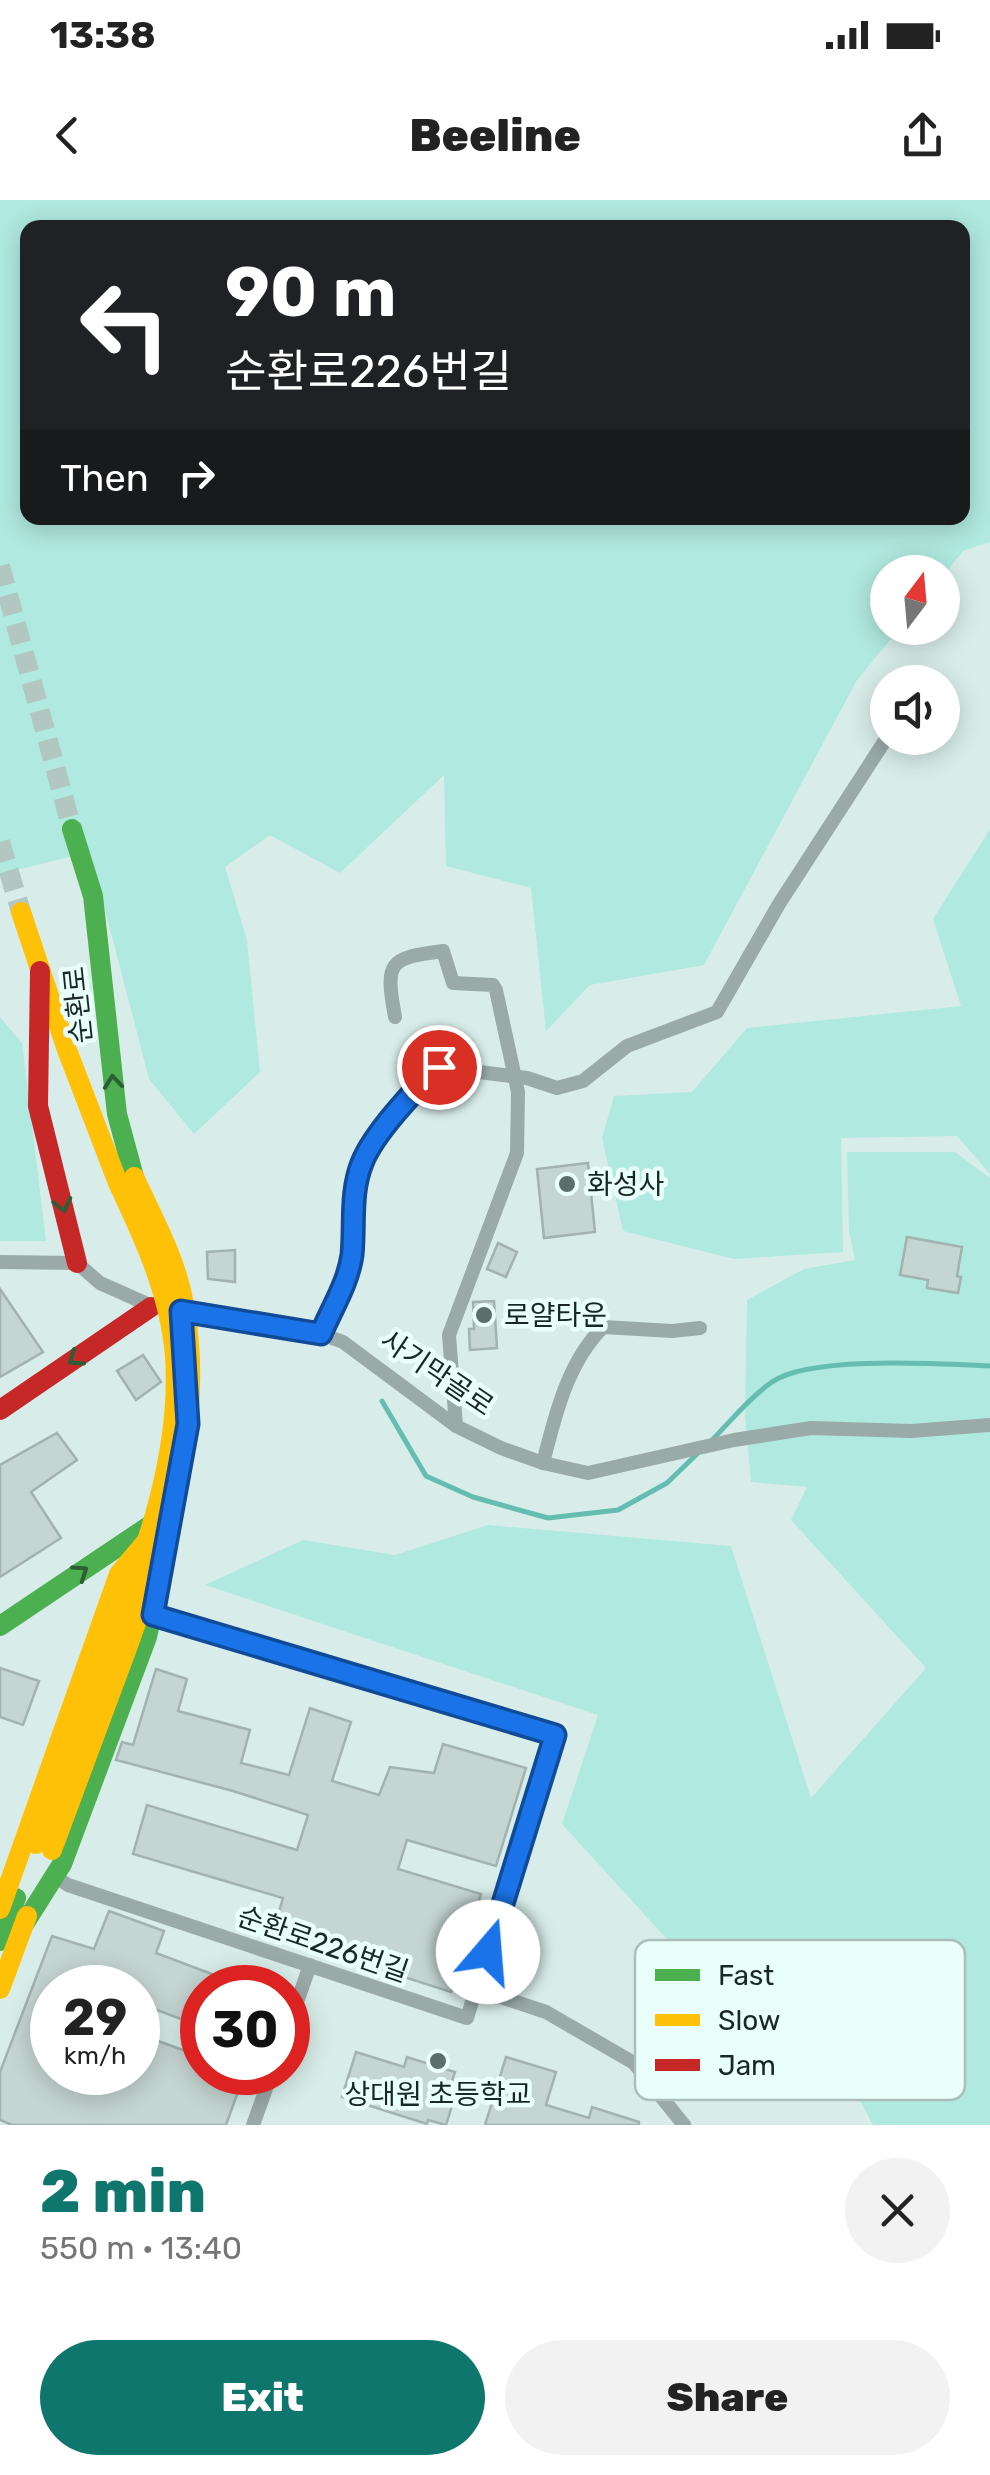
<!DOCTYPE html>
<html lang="en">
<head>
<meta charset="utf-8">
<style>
  :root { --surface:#fff; --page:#f2f2f2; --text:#222; --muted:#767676; --accent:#0f766e }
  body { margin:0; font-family:Rubik,"Noto Sans KR",sans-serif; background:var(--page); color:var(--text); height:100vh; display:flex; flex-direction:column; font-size:38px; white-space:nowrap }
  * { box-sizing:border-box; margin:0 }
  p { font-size:32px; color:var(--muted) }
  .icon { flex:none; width:55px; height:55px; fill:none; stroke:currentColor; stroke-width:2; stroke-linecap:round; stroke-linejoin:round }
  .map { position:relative; height:1925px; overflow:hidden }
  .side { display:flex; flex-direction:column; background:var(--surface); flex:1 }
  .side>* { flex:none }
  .guide { position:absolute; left:20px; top:20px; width:950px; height:305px; border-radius:20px; box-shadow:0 5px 25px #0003; background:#202124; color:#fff; overflow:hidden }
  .needle { width:65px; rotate:16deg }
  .tools { position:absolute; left:870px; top:355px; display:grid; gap:20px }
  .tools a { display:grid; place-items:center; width:90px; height:90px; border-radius:50%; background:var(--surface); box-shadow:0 5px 25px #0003; font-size:50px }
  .speed { position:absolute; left:30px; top:1765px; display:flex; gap:20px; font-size:50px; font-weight:700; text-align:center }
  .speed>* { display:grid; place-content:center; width:130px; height:130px; border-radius:50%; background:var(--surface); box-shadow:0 5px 25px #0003; line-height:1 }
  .speed small { font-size:25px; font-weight:400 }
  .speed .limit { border:15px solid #d22; background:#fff; color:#111 }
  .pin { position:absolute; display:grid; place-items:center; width:85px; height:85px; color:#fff; margin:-42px; border:5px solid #fff; border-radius:50%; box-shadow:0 2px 10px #0007 }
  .me { position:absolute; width:110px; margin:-55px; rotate:18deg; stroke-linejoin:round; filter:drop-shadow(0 0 8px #0008) }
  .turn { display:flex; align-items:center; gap:35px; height:210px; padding:0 40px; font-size:45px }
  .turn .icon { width:130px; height:130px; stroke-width:2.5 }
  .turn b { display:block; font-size:70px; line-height:85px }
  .then { display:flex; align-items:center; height:95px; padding:0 40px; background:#0003; gap:20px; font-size:38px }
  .round { display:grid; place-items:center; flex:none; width:105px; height:105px; border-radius:52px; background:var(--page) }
  .summary { display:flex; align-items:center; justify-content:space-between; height:170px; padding:0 40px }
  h1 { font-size:60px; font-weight:800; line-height:75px; color:var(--accent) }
  .primary-button { display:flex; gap:20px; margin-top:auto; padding:20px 40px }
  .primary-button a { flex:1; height:115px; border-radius:60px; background:var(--accent); color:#fff; font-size:40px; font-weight:800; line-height:115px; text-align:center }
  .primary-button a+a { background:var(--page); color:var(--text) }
  .status { display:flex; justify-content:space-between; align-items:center; height:70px; padding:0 50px; background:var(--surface); direction:ltr }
  .status svg { height:28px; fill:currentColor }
  header { display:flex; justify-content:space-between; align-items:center; height:130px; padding:0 40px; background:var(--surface); font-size:45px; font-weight:800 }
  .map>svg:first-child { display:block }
  .green { fill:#b0e9df; fill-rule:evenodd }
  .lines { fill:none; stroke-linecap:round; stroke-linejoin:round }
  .stream { stroke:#64bdb0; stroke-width:5 }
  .building { fill:#c5d5d2; stroke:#a2b2af; stroke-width:2.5 }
  .secondary-tunnel { stroke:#b2c6c2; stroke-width:20; stroke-dasharray:20 10; stroke-linecap:butt }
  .street { stroke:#9aaaa8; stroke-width:14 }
  .fast { stroke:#4caf50; stroke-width:20 }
  .slow { stroke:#ffc107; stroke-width:20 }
  .jam { stroke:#c62828; stroke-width:20 }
  .slow-bridge { stroke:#ffc107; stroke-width:20 }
  .oneway { stroke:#2e5e36 }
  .route-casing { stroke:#114b97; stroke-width:25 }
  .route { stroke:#1a73e8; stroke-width:18 }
  .poi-dot { fill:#5c6d6a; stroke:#e9fffa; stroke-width:4 }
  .labels { text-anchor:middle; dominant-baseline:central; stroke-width:9; stroke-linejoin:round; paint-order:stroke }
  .street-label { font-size:28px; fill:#1a2825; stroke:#e9fffa }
  .poi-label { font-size:28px; fill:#1a2825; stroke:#e9fffa; text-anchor:start }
  .key { fill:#e9fffa; stroke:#abbeba; stroke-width:2.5 }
  .key-label { font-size:28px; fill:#1a2825 }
</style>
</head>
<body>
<div class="status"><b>13:38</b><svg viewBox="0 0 49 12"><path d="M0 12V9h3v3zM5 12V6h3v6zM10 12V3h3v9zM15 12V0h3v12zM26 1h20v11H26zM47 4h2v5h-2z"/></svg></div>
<header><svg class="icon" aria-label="back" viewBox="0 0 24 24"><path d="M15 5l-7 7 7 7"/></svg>Beeline<svg class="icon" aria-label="share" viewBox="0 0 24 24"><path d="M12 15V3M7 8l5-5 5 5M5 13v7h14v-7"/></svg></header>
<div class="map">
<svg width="990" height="1925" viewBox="0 0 990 1925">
  <rect width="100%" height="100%" fill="#d8ede9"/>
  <g class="green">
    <path d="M0 0H990V342L963 351 943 376 942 372H888V428H900L857 480 704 765 590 785 546 831 531 688 446 666 444 575 340 673 270 635 225 667 247 740 260 872 194 934 149 879 90 652 0 674ZM28 28H962V318H28Z"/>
    <path d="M990 629V974L957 936 841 938 843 1052 734 1059 623 1031 602 938 614 896 692 892 747 828 961 806 933 719Z"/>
    <path d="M0 817 22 843 46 1041H0Z"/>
    <path d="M847 952H955L990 978V1925H873L834 1851 664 1736 562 1624 598 1515 205 1385 303 1340 395 1355 488 1325 731 1346 811 1598 926 1468 791 1320 807 1287 751 1282 745 1216 747 1100 804 1069 855 1060 849 1031Z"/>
  </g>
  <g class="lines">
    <g class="stream">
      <path d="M382 1201 426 1276 473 1297 548 1318 618 1310 667 1283 698 1253"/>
      <path d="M710 1242C730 1222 750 1197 772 1182 810 1155 942 1164 990 1166"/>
    </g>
  </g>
  <g class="building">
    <path d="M588 963 595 1032 544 1038 537 969Z"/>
    <path d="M907 1037 962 1047 957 1076 961 1077 958 1093 927 1088 928 1080 900 1075Z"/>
    <path d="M498 1043 517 1052 506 1077 487 1069Z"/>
    <path d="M235 1050V1082L208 1079 207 1052Z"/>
    <path d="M0 1089 43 1152 0 1177Z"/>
    <path d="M494 1101 497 1148 470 1150 469 1129H474L473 1102Z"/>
    <path d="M143 1155 161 1182 136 1200 117 1171Z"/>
    <path d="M57 1233 77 1260 31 1292 61 1338 0 1377V1265Z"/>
    <path d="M0 1468 39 1481 23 1525 0 1517Z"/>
    <path d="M156 1469 187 1479 178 1511 250 1530 241 1563 289 1575 310 1508 351 1522 332 1581 379 1595 390 1567 434 1573 443 1544 526 1568 496 1666 407 1640 398 1669 481 1694 451 1792 272 1735 283 1698 133 1654 147 1605 297 1650 308 1615 233 1591 116 1560 122 1542 133 1545Z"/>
    <path d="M109 1711 164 1731 156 1753 249 1788H202V1827L138 1803V1788H52V1872H138L147 1837 202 1857V1872H245L226 1925H12L0 1920V1872L52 1736 94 1749Z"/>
    <path d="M356 1852 404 1867 407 1857 455 1872 452 1881 459 1883 446 1925 428 1920 427 1924 342 1897Z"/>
    <path d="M506 1857 556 1872 546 1905 589 1918 592 1907 639 1922V1925H485Z"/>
  </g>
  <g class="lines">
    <g class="secondary-tunnel">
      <path d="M0 366 72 629"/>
      <path d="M0 642 21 712"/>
    </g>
    <g class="street">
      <path d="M395 817C385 762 388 758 443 751L453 783 493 785 496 790 518 892 517 953 449 1135 456 1226"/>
      <path d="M0 1062 77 1063 100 1083 156 1108"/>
      <path d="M177 1110 307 1129 343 1142 456 1226 501 1248 543 1263 588 1273 734 1240 811 1228 911 1231 990 1225"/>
      <path d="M321 1134C332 1108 348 1083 351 1055 355 1024 350 992 362 963 373 934 416 888 439 867L527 878 557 888 583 881 627 846 717 812 779 704 884 542"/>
      <path d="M543 1263C555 1216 567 1163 603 1127L672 1131 700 1128"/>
      <path d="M56 1677 68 1685 467 1818 555 1535 153 1415"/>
      <path d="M477 1789 546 1812 634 1863 684 1925"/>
      <path d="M288 1828 310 1765"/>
      <path d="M253 1925 272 1872"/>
    </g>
    <g class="fast">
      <path d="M72 629 93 696 117 914 134 977"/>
      <path d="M0 1426 152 1324"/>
      <path d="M23 1726 62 1664 147 1437 161 1371"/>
      <path d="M0 1741 16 1698"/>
    </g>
    <g class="slow">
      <path d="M21 712 67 850 118 983"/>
      <path d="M0 1709 119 1374 146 1342"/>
      <path d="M0 1789 27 1716"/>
    </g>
    <g class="jam">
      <path d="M40 771 38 906 77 1063"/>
      <path d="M0 1210 151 1107"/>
    </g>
    <g class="slow-bridge">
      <path d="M36 1644C59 1582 82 1520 105 1458 141 1362 182 1261 175 1156 170 1094 144 1038 118 983"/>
      <path d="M52 1650C77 1584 101 1517 126 1451 167 1337 206 1226 184 1104 176 1059 153 1018 134 977"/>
    </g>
  </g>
  <defs><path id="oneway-chevron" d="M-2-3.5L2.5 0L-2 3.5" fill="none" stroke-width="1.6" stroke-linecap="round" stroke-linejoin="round" transform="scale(2.5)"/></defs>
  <g class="oneway">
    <use href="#oneway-chevron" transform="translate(113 882) rotate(-96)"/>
    <use href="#oneway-chevron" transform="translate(63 1005) rotate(76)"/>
    <use href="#oneway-chevron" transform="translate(75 1159) rotate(146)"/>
    <use href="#oneway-chevron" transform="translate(81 1372) rotate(-34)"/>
  </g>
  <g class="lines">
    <g class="route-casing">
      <path id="route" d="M439 867C416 888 373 934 362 963 350 993 355 1024 352 1055 348 1083 332 1108 321 1134L181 1111 188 1224 153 1415 555 1535 488 1752"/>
    </g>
    <use href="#route" class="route"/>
  </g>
  <g class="poi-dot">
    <circle cx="567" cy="984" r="10"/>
    <circle cx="484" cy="1115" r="10"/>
    <circle cx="438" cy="1861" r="10"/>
  </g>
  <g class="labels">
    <g class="street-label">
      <text transform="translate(78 805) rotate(-96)">순환로</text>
      <text transform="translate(437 1173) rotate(34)">사기막골로</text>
      <text transform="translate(323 1744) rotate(19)">순환로226번길</text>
    </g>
    <g class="poi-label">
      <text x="587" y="984">화성사</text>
      <text x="504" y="1115">로얄타운</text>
      <text x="438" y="1894" text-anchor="middle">상대원 초등학교</text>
    </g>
  </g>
  <rect x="635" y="1740" width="330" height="160" rx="15" class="key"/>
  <rect x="655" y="1769" width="45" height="12" fill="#4caf50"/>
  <rect x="655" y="1814" width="45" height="12" fill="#ffc107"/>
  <rect x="655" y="1859" width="45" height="12" fill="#c62828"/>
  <g class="key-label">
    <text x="718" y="1785">Fast</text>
    <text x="718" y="1830">Slow</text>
    <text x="718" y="1875">Jam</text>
  </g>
</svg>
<div class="tools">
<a><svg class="needle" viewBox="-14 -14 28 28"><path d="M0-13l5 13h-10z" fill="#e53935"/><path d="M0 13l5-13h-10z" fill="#767676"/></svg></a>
<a><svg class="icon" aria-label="sound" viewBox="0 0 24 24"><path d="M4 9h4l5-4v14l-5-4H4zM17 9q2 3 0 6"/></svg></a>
</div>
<div class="speed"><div>29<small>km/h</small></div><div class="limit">30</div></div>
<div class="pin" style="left:439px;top:867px;background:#d93025"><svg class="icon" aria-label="arrive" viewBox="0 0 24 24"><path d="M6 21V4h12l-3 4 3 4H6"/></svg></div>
<svg class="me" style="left:488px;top:1752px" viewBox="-20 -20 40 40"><circle r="19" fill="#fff"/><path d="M0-13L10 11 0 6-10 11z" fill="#1a73e8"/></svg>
<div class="guide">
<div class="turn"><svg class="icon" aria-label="left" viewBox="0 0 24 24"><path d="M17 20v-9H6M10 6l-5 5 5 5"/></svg><div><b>90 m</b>순환로226번길</div></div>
<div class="then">Then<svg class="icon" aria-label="right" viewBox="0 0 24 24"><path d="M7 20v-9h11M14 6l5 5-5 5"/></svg></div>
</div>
</div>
<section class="side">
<div class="summary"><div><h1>2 min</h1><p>550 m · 13:40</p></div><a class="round"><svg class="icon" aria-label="close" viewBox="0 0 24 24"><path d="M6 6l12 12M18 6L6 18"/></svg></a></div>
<div class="primary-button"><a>Exit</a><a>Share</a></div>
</section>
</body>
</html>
